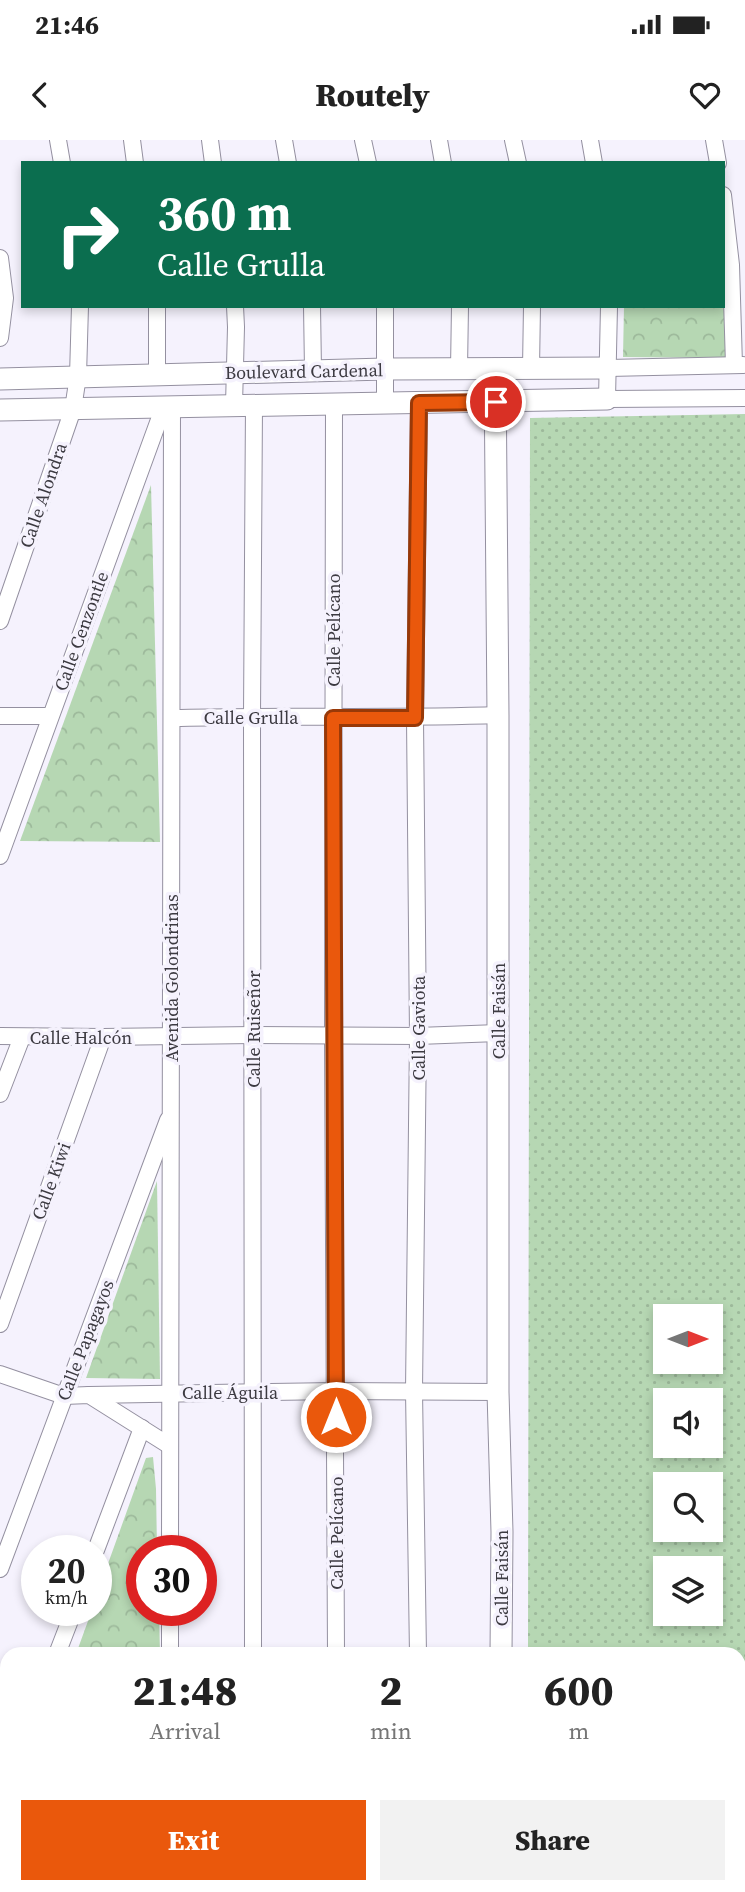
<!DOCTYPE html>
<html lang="en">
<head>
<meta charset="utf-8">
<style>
  :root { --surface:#fff; --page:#f2f2f2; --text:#222; --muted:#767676; --accent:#ea580c }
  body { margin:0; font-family:"Source Serif 4",serif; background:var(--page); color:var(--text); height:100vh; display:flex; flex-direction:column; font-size:26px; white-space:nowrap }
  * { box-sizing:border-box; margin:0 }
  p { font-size:23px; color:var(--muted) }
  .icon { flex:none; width:38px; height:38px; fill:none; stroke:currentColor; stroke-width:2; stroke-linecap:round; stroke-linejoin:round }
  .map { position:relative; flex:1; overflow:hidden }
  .drawer { position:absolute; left:0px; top:1507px; width:746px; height:247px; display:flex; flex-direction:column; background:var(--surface); border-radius:21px 21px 0 0; box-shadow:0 4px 10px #0003 }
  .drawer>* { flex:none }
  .hud { position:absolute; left:21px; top:21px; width:704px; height:147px; border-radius:0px; box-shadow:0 4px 10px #0003; background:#0b6e4f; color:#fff; overflow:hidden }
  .needle { width:46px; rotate:90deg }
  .controls { position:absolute; left:653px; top:1164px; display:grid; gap:14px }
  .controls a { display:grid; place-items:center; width:70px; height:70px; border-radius:0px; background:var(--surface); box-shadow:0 4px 10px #0003; font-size:35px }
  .speed { position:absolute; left:21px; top:1395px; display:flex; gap:14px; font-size:35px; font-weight:700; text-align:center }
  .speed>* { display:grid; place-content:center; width:91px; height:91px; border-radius:50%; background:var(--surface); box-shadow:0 4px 10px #0003; line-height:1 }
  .speed small { font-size:18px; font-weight:400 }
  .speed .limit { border:10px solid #d22; background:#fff; color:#111 }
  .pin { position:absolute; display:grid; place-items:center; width:60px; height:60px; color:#fff; margin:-30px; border:4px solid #fff; border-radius:50%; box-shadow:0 2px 7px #0007 }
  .me { position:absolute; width:77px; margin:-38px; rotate:0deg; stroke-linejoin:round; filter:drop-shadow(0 0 5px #0008) }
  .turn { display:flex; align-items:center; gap:24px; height:147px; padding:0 21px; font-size:32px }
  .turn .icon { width:91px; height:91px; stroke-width:2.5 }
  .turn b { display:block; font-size:49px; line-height:60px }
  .eta { display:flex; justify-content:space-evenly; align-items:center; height:119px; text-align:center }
  .eta b { font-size:42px; font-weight:800; line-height:49px }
  .action { display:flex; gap:14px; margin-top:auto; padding:14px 21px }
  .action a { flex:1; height:80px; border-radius:0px; background:var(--accent); color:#fff; font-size:28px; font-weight:800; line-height:80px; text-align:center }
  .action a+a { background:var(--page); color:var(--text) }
  .status { display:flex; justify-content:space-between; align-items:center; height:49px; padding:0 35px; background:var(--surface); direction:ltr }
  .status svg { height:19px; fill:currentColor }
  header { display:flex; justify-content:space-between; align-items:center; height:91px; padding:0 21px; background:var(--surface); font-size:32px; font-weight:800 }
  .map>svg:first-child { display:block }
  .grass { fill:url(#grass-dots); fill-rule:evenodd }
  .park { fill:url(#park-crowns) }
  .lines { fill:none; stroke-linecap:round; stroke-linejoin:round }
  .lane-casing { stroke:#9490a0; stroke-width:10 }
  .street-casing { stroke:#9490a0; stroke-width:18 }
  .secondary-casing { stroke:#9490a0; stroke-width:23 }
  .lane { stroke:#fff; stroke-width:8 }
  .street { stroke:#fff; stroke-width:16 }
  .secondary { stroke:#fff; stroke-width:21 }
  .route-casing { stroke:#983908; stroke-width:18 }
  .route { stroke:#ea580c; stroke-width:12 }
  .labels { text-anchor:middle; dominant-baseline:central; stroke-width:7; stroke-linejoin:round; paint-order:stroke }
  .street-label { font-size:18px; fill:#3c3a41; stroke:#f5f2fd }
</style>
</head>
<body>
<div class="status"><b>21:46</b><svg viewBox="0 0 49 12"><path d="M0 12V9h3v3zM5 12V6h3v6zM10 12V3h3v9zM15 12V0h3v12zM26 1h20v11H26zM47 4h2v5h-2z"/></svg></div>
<header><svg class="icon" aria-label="back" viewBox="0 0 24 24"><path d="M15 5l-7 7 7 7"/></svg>Routely<svg class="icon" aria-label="heart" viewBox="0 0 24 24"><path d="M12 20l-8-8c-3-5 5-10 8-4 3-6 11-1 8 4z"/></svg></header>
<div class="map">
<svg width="745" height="1752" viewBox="0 0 745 1752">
  <defs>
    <pattern id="grass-dots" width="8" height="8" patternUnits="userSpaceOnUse" patternTransform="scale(1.75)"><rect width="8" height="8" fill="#b6d7b3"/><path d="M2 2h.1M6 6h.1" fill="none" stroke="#9db99b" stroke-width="1.8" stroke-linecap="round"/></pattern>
    <pattern id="park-crowns" width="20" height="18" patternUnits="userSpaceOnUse" patternTransform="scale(1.75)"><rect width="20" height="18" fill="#b6d7b3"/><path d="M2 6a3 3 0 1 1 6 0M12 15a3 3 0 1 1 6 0" fill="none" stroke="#9db99b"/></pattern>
  </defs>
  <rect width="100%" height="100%" fill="#f5f2fd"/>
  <path class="grass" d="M745 274V1752H718L712 1747 738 1746V1514H528L530 278ZM665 1176H710V1222H665ZM665 1260H710V1306H665ZM665 1344H710V1390H665ZM665 1428H710V1474H665Z"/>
  <g class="park">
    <path d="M723 92 727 218 623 217 624 166H723Z"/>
    <path d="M151 345 160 702 20 701Z"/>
    <path d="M157 1041 160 1239 86 1238Z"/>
    <path d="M153 1317 156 1349 157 1410H142V1470H159L160 1514H76L92 1470H96V1457L146 1318Z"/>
    <path d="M244 1747H285L281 1752H251Z"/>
  </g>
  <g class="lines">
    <g class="lane-casing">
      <g id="lane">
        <path d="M738 1698 745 1691"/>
        <path d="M727 1752V1746"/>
      </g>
    </g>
    <g class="street-casing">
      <g id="street">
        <path d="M58 0 62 23"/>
        <path d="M132 0 135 23"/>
        <path d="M210 0 213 23"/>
        <path d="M284 0 288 23"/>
        <path d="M363 0 368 23"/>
        <path d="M439 0 443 23"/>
        <path d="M513 0 518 23"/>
        <path d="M590 0 594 23"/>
        <path d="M714 0 718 23"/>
        <path d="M723 55 731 125 734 225"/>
        <path d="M0 118 5 158 0 198"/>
        <path d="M157 166V236"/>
        <path d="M312 166 313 230"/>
        <path d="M385 166V263"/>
        <path d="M609 166 607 259 745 258"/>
        <path d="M531 228 532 166"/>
        <path d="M608 228 743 225"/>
        <path d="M459 229 460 166"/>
        <path d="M334 264 333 897 336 1514"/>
        <path d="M234 265 236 187 235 166"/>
        <path d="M0 481 73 269 78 236 80 166"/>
        <path d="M0 576H50"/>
        <path d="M172 578C281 575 389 579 498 575"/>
        <path d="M0 716 164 266"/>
        <path d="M0 896 103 897 253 895 418 896 498 893"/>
        <path d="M0 954 22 897"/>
        <path d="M0 1184 103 897"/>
        <path d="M0 1234 64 1256 89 1255 170 1306"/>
        <path d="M89 1255 336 1251 498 1252"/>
        <path d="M96 1410 142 1288"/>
        <path d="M170 1410 172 266"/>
        <path d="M0 1429 168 980"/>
        <path d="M57 1514 74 1470"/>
        <path d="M170 1514V1470"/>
        <path d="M253 1514 252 576 254 265"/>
        <path d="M418 1514 414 1251 418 896 415 578 419 263"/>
        <path d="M0 1701 7 1706"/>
        <path d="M11 1746 19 1752"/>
        <path d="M61 1746 68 1752"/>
        <path d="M210 1746 218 1752"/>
        <path d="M360 1746 367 1752"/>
        <path d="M507 1746 514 1752"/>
      </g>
    </g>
    <g class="secondary-casing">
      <g id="secondary">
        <path d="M495 229 498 575V1252L502 1392 501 1514"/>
        <path d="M0 239 385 229 608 228"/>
        <path d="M0 270 607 259"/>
        <path d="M0 1663H7"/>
        <path d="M646 1746 651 1752"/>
      </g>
    </g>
    <use href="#lane" class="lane"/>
    <use href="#street" class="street"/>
    <use href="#secondary" class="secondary"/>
  </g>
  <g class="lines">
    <g class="route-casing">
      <path id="route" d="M336 1277 333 578H415L419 263 496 262"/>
    </g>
    <use href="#route" class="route"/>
  </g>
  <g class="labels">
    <g class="street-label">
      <text transform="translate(304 231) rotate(-1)">Boulevard Cardenal</text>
      <text transform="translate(43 355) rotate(-71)">Calle Alondra</text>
      <text transform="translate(333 490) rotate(-90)">Calle Pelícano</text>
      <text transform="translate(81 491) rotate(-70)">Calle Cenzontle</text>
      <text x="251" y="577">Calle Grulla</text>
      <text transform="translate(171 838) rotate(-90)">Avenida Golondrinas</text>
      <text transform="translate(498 871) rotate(-90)">Calle Faisán</text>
      <text transform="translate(418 888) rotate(-90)">Calle Gaviota</text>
      <text transform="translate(253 889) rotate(-90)">Calle Ruiseñor</text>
      <text x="81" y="897">Calle Halcón</text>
      <text transform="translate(51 1041) rotate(-70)">Calle Kiwi</text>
      <text transform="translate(85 1200) rotate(-69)">Calle Papagayos</text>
      <text x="230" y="1252">Calle Águila</text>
      <text transform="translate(336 1393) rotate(-90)">Calle Pelícano</text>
      <text transform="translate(501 1438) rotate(-90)">Calle Faisán</text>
    </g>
  </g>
</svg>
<div class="controls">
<a><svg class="needle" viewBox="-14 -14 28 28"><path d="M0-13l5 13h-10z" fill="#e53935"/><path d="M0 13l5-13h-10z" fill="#767676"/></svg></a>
<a><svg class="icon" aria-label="sound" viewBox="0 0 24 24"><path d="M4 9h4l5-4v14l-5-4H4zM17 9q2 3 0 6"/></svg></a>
<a><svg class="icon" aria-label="search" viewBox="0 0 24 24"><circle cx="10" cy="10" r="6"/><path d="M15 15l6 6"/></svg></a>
<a><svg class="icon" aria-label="layers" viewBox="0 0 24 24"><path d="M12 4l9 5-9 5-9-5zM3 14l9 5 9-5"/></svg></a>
</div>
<div class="speed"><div>20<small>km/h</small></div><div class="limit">30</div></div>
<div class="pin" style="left:496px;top:262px;background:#d93025"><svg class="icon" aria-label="arrive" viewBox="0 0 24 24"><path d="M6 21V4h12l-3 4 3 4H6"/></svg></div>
<svg class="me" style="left:336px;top:1277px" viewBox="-20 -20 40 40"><circle r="17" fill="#ea580c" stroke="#fff" stroke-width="3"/><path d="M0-11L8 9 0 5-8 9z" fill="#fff"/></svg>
<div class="hud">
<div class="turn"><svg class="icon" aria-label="right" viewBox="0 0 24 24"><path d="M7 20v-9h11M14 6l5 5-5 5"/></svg><div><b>360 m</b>Calle Grulla</div></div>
</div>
<section class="drawer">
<div class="eta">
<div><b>21:48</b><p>Arrival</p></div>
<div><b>2</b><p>min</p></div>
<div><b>600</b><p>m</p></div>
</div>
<div class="action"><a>Exit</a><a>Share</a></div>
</section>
</div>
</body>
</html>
